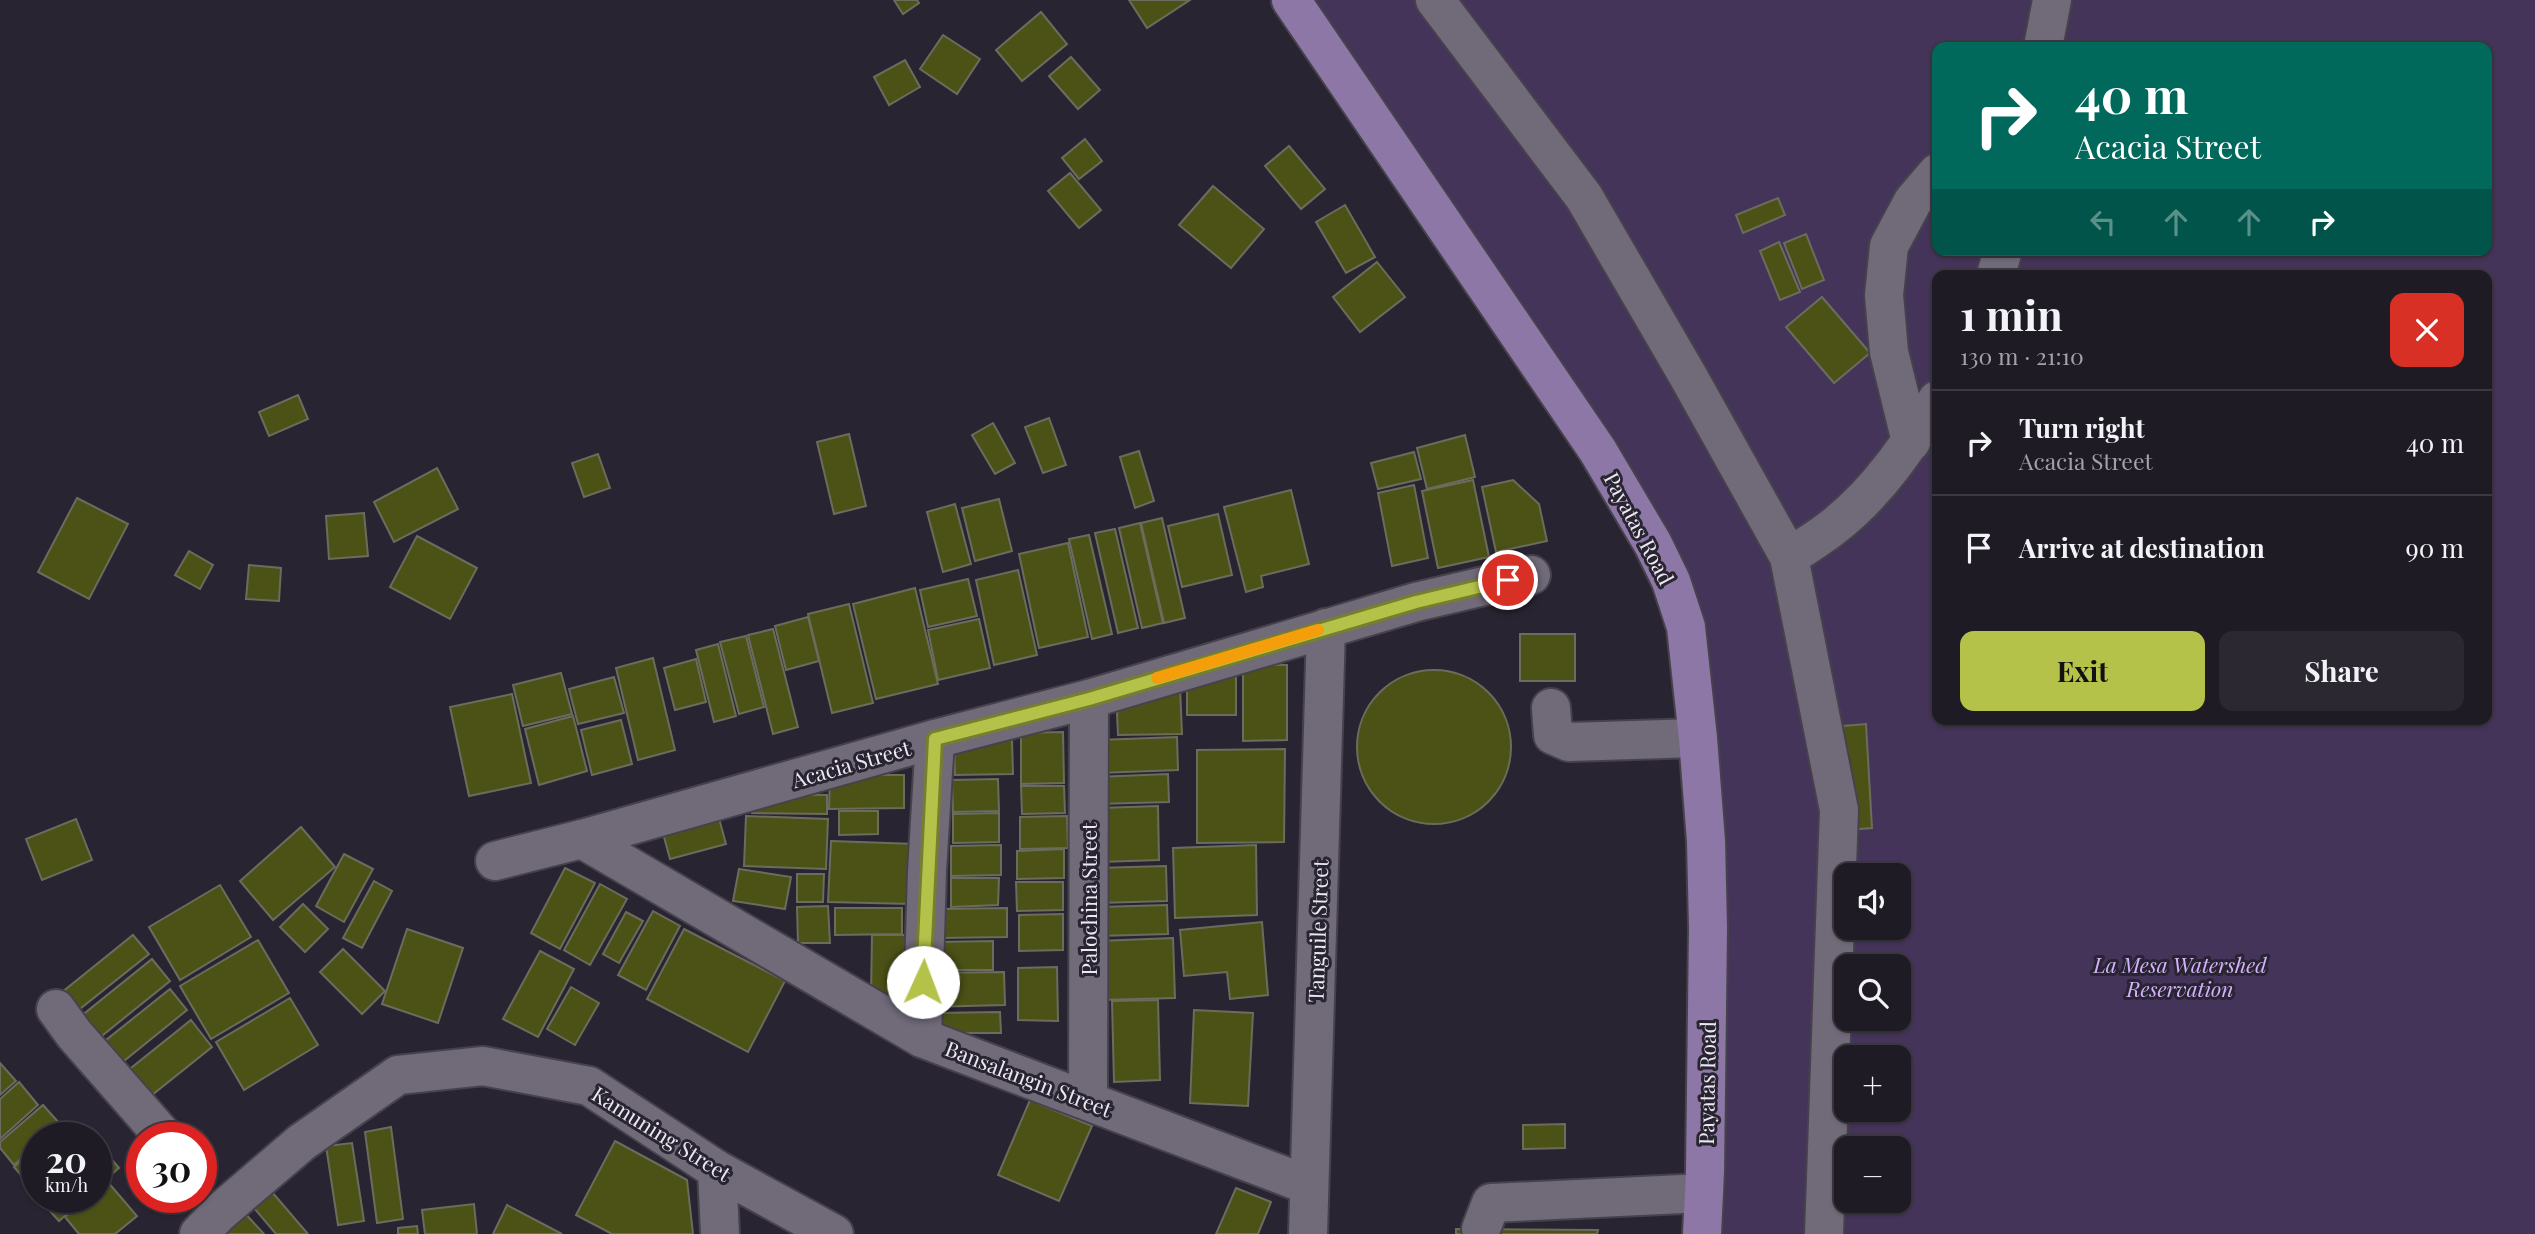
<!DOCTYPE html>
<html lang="en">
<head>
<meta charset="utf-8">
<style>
  :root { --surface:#1f1b25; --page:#2c2832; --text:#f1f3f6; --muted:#a1a1a7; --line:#3c3942; --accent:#b5c249 }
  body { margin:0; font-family:"Playfair Display",serif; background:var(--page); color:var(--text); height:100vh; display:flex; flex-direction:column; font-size:26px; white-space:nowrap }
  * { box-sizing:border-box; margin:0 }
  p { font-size:23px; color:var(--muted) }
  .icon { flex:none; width:38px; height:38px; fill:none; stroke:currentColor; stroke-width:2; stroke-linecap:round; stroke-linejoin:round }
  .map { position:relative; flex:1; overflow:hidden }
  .details { position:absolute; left:1932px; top:270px; width:560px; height:455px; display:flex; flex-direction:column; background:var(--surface); border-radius:14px; box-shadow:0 2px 5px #0004,0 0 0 2px var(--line) }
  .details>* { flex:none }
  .top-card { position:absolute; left:1932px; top:42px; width:560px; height:214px; border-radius:14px; box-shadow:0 2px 5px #0004,0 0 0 2px var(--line); background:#00695c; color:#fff; overflow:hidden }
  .fabs { position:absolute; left:1834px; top:863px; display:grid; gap:14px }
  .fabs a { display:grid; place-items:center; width:77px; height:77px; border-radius:14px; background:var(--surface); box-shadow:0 2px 5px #0004,0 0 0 2px var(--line); font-size:35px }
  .speed { position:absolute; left:21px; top:1122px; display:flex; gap:14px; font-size:35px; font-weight:700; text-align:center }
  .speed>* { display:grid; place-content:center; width:91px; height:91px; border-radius:50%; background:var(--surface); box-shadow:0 2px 5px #0004,0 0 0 2px var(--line); line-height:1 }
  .speed small { font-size:18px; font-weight:400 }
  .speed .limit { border:10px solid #d22; background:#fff; color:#111 }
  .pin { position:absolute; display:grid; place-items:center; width:60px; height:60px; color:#fff; margin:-30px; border:4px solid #fff; border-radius:50%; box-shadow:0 2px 7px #0007 }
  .me { position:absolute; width:77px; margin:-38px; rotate:2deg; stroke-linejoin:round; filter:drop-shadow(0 0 5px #0008) }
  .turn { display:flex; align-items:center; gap:24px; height:147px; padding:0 28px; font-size:32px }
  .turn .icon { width:91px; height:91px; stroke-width:2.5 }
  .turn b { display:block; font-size:49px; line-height:60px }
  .lanes { display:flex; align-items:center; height:66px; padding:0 28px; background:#0003; justify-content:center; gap:35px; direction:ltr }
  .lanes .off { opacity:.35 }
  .round { display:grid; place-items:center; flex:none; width:74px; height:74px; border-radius:14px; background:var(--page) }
  .overview { display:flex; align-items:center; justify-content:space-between; height:119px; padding:0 28px }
  h1 { font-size:42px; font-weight:700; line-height:52px }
  .action { display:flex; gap:14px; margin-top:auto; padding:14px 28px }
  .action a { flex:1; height:80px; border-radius:14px; background:var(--accent); color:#111; font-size:28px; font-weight:700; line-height:80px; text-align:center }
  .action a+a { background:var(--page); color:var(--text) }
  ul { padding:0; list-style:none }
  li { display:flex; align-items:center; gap:21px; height:105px; padding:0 28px; border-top:2px solid var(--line) }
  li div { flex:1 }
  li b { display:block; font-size:26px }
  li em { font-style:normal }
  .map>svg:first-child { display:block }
  .green { fill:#453459; fill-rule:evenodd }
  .building { fill:#4c5216; stroke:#6a6d5d; stroke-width:2 }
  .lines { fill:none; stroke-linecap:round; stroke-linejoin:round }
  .minor-casing { stroke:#46424c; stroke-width:42 }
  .major-casing { stroke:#46424c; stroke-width:42 }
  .minor { stroke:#706a79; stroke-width:38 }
  .major { stroke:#8d77a7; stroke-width:38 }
  .route-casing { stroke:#767e2f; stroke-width:18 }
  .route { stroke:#b5c249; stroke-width:12 }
  .slow { stroke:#f59e0b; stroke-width:12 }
  .labels { text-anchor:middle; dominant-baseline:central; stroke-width:6; stroke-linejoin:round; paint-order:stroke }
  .street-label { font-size:21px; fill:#ece8f1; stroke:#292431 }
  .park-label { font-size:21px; font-style:italic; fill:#d4b1fe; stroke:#292431 }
</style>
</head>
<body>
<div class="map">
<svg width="2535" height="1234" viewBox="0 0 2535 1234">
  <rect width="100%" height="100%" fill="#292431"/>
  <path class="green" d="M1283 0H2535V1234H1719L1708 928 1671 581ZM1937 47H2487V250H1937ZM1937 275H2487V719H1937ZM1846 875H1899V928H1846ZM1846 966H1899V1018H1846ZM1846 1057H1899V1110H1846ZM1846 1148H1899V1200H1846Z"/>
  <g class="building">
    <path d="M894 0H917L919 3 903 14Z"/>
    <path d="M1129 0H1190L1147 28Z"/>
    <path d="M1041 12 1067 44 1022 81 996 50Z"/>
    <path d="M943 35 980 59 957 94 920 69Z"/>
    <path d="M1071 57 1100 90 1078 109 1049 76Z"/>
    <path d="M905 60 920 87 889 105 874 77Z"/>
    <path d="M1085 139 1102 161 1079 179 1062 158Z"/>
    <path d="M1289 146 1325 189 1301 209 1265 166Z"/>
    <path d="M1070 173 1101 210 1079 228 1048 191Z"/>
    <path d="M1213 186 1264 229 1231 268 1179 225Z"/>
    <path d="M1778 198 1785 215 1743 233 1736 215Z"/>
    <path d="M1345 205 1375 257 1346 273 1316 222Z"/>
    <path d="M1806 234 1824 280 1802 289 1784 243Z"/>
    <path d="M1779 242 1800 292 1780 300 1760 251Z"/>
    <path d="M1377 262 1405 297 1360 332 1333 297Z"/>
    <path d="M1822 297 1870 353 1834 383 1786 327Z"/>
    <path d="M298 395 308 419 269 436 259 412Z"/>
    <path d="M1049 418 1066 465 1043 473 1025 427Z"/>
    <path d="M993 423 1015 463 995 474 972 435Z"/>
    <path d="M849 434 866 506 834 514 817 442Z"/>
    <path d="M1465 435 1475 477 1427 489 1417 448Z"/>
    <path d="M1139 451 1154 501 1135 508 1120 457Z"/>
    <path d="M1414 452 1421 479 1378 489 1371 463Z"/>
    <path d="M598 454 610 488 584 497 572 463Z"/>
    <path d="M437 468 458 509 394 542 374 502Z"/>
    <path d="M1473 480 1489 557 1438 568 1422 491Z"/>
    <path d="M1513 480 1539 504 1547 541 1496 552 1482 487Z"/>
    <path d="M1414 485 1428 558 1392 566 1378 493Z"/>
    <path d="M1291 490 1309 564 1261 576 1263 587 1246 592 1224 507Z"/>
    <path d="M77 498 128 524 89 599 38 572Z"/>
    <path d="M999 499 1012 551 975 561 962 508Z"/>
    <path d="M955 504 971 564 943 572 927 512Z"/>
    <path d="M364 513 368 556 329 559 326 516Z"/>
    <path d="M1218 514 1232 575 1182 587 1168 526Z"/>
    <path d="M1162 518 1185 618 1164 623 1141 523Z"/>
    <path d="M1140 523 1163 623 1142 628 1119 528Z"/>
    <path d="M1115 529 1138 628 1118 633 1095 533Z"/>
    <path d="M1089 535 1112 634 1092 639 1069 539Z"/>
    <path d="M417 536 477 568 450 619 390 587Z"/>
    <path d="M1068 543 1088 637 1039 648 1019 554Z"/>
    <path d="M189 551 213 565 200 589 175 575Z"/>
    <path d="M249 565 281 568 279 601 246 599Z"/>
    <path d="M1018 570 1037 655 994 665 976 580Z"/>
    <path d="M968 579 977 616 928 627 920 590Z"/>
    <path d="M915 588 938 684 876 699 853 604Z"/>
    <path d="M849 604 873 703 832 713 808 614Z"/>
    <path d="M808 617 819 661 786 670 775 626Z"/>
    <path d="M979 619 990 668 938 680 928 630Z"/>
    <path d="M773 629 798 727 773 734 748 635Z"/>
    <rect x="1520" y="634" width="55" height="47"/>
    <path d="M746 636 764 707 739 714 720 642Z"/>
    <path d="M718 644 736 716 714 722 696 650Z"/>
    <path d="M653 658 675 750 638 760 616 668Z"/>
    <path d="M696 659 706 702 675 710 664 668Z"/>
    <path d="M1243 665H1287V740L1243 741Z"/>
    <circle cx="1434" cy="747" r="77"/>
    <path d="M561 673 572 714 523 726 513 685Z"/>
    <rect x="1187" y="675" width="49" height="40"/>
    <path d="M614 677 624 713 578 724 569 689Z"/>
    <path d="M1180 687 1182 734 1118 735 1117 713 1132 695Z"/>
    <path d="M512 694 531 783 469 796 450 707Z"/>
    <path d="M573 716 587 771 539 785 525 729Z"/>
    <path d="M621 720 632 764 592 775 581 730Z"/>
    <path d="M1866 724 1872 828 1848 830 1843 726Z"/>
    <path d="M1063 732 1064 783 1021 784V733Z"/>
    <path d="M1177 737 1178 770 1099 773V740Z"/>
    <path d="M1012 740 1013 774 955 775 954 741Z"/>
    <path d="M1285 749 1284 842 1197 843V750Z"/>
    <path d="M1168 774 1169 802 1097 804 1096 777Z"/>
    <path d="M830 775H904V808L829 809Z"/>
    <path d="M998 779 999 811 953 812 952 780Z"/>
    <path d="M1021 786H1064L1065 813 1022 814Z"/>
    <path d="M752 794 827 795V814L752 813Z"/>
    <path d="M1158 806 1159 860 1101 862 1100 808Z"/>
    <path d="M717 811 726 844 670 859 661 826Z"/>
    <path d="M839 811H878V834L839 835Z"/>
    <path d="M999 813V842L953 843V814Z"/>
    <path d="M746 816 828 819 826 869 744 866Z"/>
    <path d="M1067 816 1068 848 1020 849V817Z"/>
    <path d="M76 819 92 860 42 880 26 839Z"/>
    <path d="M301 827 335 867 273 920 240 881Z"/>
    <path d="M831 841 915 844 912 904 828 902Z"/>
    <path d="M1001 845V875L951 876V846Z"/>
    <path d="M1256 845 1257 915 1175 918 1173 848Z"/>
    <path d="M1064 849V878L1017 879V851Z"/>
    <path d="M344 854 373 869 344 922 316 906Z"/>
    <path d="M1166 866 1167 901 1098 903 1097 868Z"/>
    <path d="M565 868 595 883 560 949 531 933Z"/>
    <path d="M739 869 791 877 785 909 733 901Z"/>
    <path d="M797 874H824L823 902H797Z"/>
    <path d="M951 878H999L998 905 951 907Z"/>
    <path d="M374 881 392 891 362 948 343 938Z"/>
    <path d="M1016 882H1063V910L1017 911Z"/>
    <path d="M600 884 627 899 590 965 564 950Z"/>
    <path d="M220 885 251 937 180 980 149 927Z"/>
    <path d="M303 904 328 929 305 952 280 927Z"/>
    <path d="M1167 905 1168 934 1100 936 1099 907Z"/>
    <path d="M828 906 830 943H798L797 907Z"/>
    <path d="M835 908H902V934L835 935Z"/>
    <path d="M1007 908V937L940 938V909Z"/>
    <path d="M653 911 680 926 646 990 618 975Z"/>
    <path d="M626 912 643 921 619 963 603 954Z"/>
    <path d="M1063 914V950L1019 951V915Z"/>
    <path d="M1262 922 1268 995 1230 999 1227 972 1184 976 1180 930Z"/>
    <path d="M407 929 463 948 438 1023 382 1004Z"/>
    <path d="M684 929 785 981 748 1052 647 999Z"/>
    <path d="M133 935 149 954 76 1012 61 993Z"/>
    <path d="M872 935H905L904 996 871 995Z"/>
    <path d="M1173 938 1175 998 1100 1000 1098 941Z"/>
    <path d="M258 940 289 993 211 1039 180 986Z"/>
    <path d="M993 941V970H936V942Z"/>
    <path d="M343 949 385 991 362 1014 320 972Z"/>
    <path d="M540 951 574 969 538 1037 503 1019Z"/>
    <path d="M152 959 170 981 98 1039 80 1017Z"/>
    <path d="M1057 967 1058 1021 1018 1020V968Z"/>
    <path d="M1004 972 1005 1005 928 1007 927 973Z"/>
    <path d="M571 987 599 1003 575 1045 547 1029Z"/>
    <path d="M170 989 187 1010 114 1069 96 1048Z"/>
    <path d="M290 998 318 1045 244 1090 216 1042Z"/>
    <path d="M1158 1000 1160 1080 1114 1082 1112 1001Z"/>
    <path d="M1194 1010 1253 1013 1248 1106 1190 1103Z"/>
    <path d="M1000 1012 1001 1033H935V1013Z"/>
    <path d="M191 1020 212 1047 142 1103 121 1076Z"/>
    <path d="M0 1063 16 1081 0 1095Z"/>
    <path d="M19 1082 38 1105 0 1139V1099Z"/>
    <path d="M1030 1100 1092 1126 1059 1201 998 1175Z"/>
    <path d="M43 1105 60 1124 45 1138H37V1145L14 1165 0 1148V1142Z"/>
    <path d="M1565 1124V1148L1523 1149V1125Z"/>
    <path d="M62 1126 72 1138H48Z"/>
    <path d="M391 1127 403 1219 377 1223 365 1132Z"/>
    <path d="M615 1141 687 1180 693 1234H612L576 1215Z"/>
    <path d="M352 1143 364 1221 338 1225 326 1146Z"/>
    <path d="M100 1146 119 1168 96 1188V1149Z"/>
    <path d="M37 1147V1193L14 1167Z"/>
    <path d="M107 1181 137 1216 115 1234H79L65 1217 88 1197H96V1190Z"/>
    <path d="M266 1185 308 1234H276L248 1201Z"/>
    <path d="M1236 1188 1271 1202 1258 1234H1216Z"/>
    <path d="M41 1197H86L59 1221 39 1199Z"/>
    <path d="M474 1204 477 1234H425L422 1210Z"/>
    <path d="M507 1205 562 1234H493Z"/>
    <path d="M241 1209 264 1234H226L221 1228Z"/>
    <path d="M417 1226 418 1234H398V1228Z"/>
    <path d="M1456 1229 1598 1230 1597 1234H1456Z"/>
  </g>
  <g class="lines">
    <g class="minor-casing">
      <g id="minor">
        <path d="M1435 0 1584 197 1688 376 1789 557 1839 810 1824 1234"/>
        <path d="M2043 47 2052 0"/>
        <path d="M1996 275 2003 250"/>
        <path d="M1911 442 1889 352 1884 295 1889 246 1913 201 1937 173"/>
        <path d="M1789 557C1805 546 1823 536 1838 523 1880 489 1909 445 1937 400"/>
        <path d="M1551 708 1553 735 1569 742 1698 738"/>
        <path d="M582 839 922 1038 1308 1185"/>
        <path d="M495 861 582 839 935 739 1089 699 1416 602 1531 575"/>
        <path d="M56 1009 74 1034 165 1138"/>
        <path d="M922 1038 927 871 935 739"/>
        <path d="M1088 1100 1089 699"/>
        <path d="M717 1170 720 1234"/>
        <path d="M1481 1229 1491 1203 1704 1193"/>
        <path d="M199 1234 219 1213 302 1142 398 1075 483 1066 589 1086 717 1170 834 1234"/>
        <path d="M1308 1234 1326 628"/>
      </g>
    </g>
    <g class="major-casing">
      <path id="major" d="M1291 0 1598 451 1653 544 1671 581 1686 627 1698 738 1706 841 1708 928 1705 1172 1702 1234"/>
    </g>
    <use href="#minor" class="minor"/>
    <use href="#major" class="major"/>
  </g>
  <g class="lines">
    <g class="route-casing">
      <path id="route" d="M923 982 935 739 1089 699 1416 602 1508 580"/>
    </g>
    <use href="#route" class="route"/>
    <path class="slow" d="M1157 678 1318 630"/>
  </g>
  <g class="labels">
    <g class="street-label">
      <text transform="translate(1640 528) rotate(62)">Payatas Road</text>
      <text transform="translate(851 763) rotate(-16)">Acacia Street</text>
      <text transform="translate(1088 899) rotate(-90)">Palochina Street</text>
      <text transform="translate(1317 931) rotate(-88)">Tanguile Street</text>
      <text transform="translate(1029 1078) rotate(21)">Bansalangin Street</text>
      <text transform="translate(1706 1083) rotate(-89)">Payatas Road</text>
      <text transform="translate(662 1133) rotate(32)">Kamuning Street</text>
    </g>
    <g class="park-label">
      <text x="2180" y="964">La Mesa Watershed<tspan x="2180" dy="24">Reservation</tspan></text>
    </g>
  </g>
</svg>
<div class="fabs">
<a><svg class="icon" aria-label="sound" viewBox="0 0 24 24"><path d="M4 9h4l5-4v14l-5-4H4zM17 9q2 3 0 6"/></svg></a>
<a><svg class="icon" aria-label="search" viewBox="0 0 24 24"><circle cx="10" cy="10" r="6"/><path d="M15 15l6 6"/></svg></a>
<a>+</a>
<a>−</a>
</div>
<div class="speed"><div>20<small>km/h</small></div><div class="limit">30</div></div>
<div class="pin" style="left:1508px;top:580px;background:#d93025"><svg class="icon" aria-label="arrive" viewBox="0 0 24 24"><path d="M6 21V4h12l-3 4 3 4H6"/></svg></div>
<svg class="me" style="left:923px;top:982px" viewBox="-20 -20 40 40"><circle r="19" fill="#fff"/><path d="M0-13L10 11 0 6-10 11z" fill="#b5c249"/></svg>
<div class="top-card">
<div class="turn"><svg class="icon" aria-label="right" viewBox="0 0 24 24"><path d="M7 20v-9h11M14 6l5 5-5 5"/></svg><div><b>40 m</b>Acacia Street</div></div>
<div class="lanes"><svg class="icon off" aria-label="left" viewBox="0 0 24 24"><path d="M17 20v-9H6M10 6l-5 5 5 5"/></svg><svg class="icon off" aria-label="ahead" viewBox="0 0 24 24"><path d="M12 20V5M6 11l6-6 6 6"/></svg><svg class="icon off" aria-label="ahead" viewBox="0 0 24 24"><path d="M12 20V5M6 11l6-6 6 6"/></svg><svg class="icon" aria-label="right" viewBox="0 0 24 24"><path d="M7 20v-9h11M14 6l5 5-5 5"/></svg></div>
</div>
<section class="details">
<div class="overview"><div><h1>1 min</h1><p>130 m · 21:10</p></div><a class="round" style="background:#d93025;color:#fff"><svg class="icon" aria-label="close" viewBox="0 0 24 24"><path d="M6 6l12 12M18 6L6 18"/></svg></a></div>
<ul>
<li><svg class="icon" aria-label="right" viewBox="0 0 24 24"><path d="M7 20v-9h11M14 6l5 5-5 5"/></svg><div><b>Turn right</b><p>Acacia Street</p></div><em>40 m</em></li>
<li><svg class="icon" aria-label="arrive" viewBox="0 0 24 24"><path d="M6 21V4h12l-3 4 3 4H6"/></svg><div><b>Arrive at destination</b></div><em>90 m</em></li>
</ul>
<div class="action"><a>Exit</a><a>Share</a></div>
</section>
</div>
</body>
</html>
